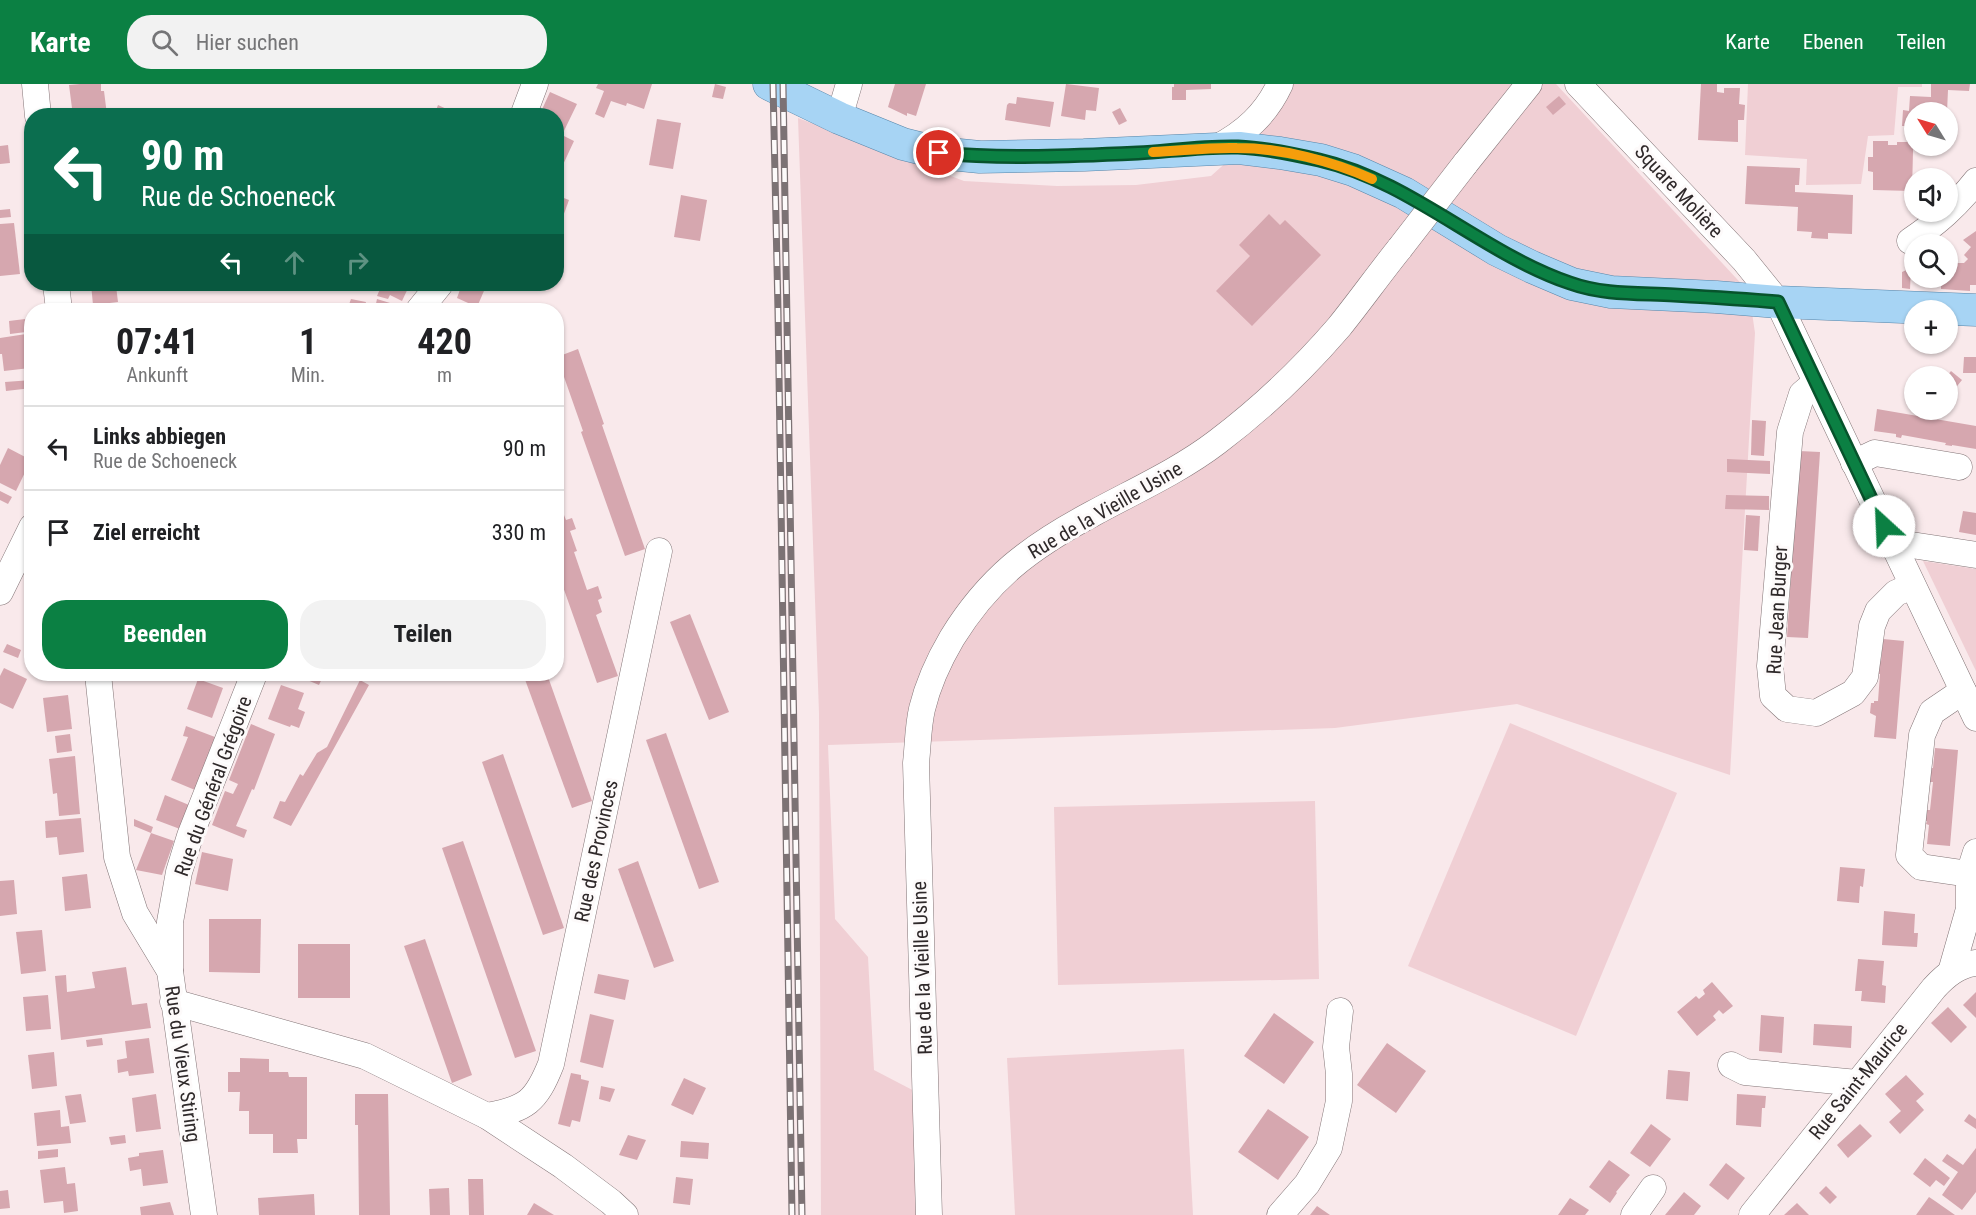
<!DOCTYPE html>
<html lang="de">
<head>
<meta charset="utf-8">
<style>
  :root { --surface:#fff; --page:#f2f2f2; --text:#202124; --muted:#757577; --line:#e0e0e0; --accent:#0b8043 }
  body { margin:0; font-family:"Roboto Condensed",sans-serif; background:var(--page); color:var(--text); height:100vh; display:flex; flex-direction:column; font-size:22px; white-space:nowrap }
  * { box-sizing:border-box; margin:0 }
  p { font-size:20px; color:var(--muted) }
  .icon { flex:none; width:33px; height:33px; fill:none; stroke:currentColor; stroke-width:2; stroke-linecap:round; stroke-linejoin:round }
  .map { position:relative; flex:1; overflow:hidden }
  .sheet { position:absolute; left:24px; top:219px; width:540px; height:378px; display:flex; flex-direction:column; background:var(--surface); border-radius:24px; box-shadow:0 2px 4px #0004 }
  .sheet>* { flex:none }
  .top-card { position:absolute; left:24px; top:24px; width:540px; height:183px; border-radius:24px; box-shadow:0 2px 4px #0004; background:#0b6e4f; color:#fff; overflow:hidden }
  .needle { width:39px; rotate:307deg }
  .buttons { position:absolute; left:1904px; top:18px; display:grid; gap:12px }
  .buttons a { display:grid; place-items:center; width:54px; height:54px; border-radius:50%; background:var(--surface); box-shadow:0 2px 4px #0004; font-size:30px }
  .pin { position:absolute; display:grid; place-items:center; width:51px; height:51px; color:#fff; margin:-26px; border:3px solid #fff; border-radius:50%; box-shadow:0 2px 6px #0007 }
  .me { position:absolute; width:66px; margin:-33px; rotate:335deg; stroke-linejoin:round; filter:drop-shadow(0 0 4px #0008) }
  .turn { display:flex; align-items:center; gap:21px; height:126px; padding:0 18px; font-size:27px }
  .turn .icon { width:78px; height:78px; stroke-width:2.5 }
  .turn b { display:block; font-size:42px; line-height:51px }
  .lanes { display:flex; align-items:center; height:57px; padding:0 18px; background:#0003; justify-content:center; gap:30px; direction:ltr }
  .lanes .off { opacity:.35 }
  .eta { display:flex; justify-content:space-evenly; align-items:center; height:102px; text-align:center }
  .eta b { font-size:36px; font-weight:700; line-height:42px }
  .cta { display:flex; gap:12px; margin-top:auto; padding:12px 18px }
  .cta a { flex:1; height:69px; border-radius:24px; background:var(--accent); color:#fff; font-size:24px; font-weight:700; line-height:69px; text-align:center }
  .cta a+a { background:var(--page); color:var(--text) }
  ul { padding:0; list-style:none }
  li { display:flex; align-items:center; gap:18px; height:84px; padding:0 18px; border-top:2px solid var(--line) }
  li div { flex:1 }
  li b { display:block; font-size:22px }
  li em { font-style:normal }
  header { display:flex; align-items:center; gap:36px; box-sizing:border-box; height:84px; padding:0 30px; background:var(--accent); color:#fff }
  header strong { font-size:28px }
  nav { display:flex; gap:33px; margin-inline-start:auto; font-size:21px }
  .search { width:420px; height:54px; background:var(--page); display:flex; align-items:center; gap:15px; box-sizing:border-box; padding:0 21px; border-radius:24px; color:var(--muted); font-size:22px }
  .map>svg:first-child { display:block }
  .green { fill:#f0cfd4 }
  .building { fill:#d6a7af }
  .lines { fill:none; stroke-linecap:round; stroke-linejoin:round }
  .minor-casing { stroke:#837577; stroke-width:27 }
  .major-casing { stroke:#5785a8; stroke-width:33 }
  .minor { stroke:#fff; stroke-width:26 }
  .major { stroke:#a7d4f4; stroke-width:32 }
  .rail-casing { stroke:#7c7274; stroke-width:7 }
  .rail { stroke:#fdfafa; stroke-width:4.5; stroke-dasharray:14; stroke-linecap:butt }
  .minor-bridge-casing { stroke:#837577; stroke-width:27; stroke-linecap:butt }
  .minor-bridge { stroke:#fff; stroke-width:26 }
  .route-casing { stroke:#07532c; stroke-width:15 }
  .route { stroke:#0b8043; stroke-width:10 }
  .slow { stroke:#f59e0b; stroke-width:10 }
  .labels { text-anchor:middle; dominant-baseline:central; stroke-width:6; stroke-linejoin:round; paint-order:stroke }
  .street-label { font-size:20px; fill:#2f292a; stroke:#fdfafa }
</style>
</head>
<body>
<header>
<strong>Karte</strong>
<div class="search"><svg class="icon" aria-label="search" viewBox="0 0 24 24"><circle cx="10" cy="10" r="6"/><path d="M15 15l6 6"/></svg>Hier suchen</div>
<nav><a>Karte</a><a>Ebenen</a><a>Teilen</a></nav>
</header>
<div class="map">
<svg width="1976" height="1131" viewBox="0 0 1976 1131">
  <rect width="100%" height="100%" fill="#f9e9eb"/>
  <g class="green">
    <path d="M1288 0H1556L1749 208 1755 249 1730 691 1517 620 1335 644 828 661 835 835 868 873 874 986 922 1011 926 1131H821L819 629 798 34 964 97 1057 102 1136 101 1211 92 1240 66Z"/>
    <path d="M1748 0H1922V3H1898L1894 51 1868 52 1861 100 1806 101 1807 75 1745 71Z"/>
    <path d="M1923 477 1976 485V587Z"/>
    <path d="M1510 639 1677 709 1576 952 1408 882Z"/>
    <path d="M1315 717 1319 895 1058 901 1054 723Z"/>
    <path d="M1184 965 1193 1131H1015L1007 974Z"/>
  </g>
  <g class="building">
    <path d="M80 0H101V7H104L107 31 73 32 69 1Z"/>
    <path d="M598 0H652L644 25 627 19 626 22 611 17 604 34 595 30 604 7 596 4Z"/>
    <path d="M715 0 726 3 723 15 712 13Z"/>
    <path d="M895 0H926L916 32 907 29V32L888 23Z"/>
    <path d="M1066 0 1099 4 1096 27 1086 26 1085 36 1061 32Z"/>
    <path d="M1174 0H1211V5L1186 6V16H1172V3H1174Z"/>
    <path d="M1701 0H1717V8L1724 9V4H1740L1739 20 1745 21 1744 36H1738V58L1698 56Z"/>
    <path d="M1931 0H1970L1969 7 1948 6 1947 28H1914L1912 107 1873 106V88L1868 87V73H1873V57H1888V61H1897V58H1907L1908 42H1902L1903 26 1909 27 1910 12 1931 13Z"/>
    <path d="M550 8 577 20 562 51 574 57 561 85 556 82V32H539Z"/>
    <path d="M1559 12 1566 20 1553 31 1546 23Z"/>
    <path d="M1017 13 1054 18 1050 43 1005 36 1007 21 1009 19 1016 20Z"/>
    <path d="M438 21 453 28 452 32H434Z"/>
    <path d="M1120 24 1127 37 1119 41 1112 28Z"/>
    <path d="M657 35 681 39 673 85 649 81Z"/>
    <path d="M8 61 10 79 0 80V62Z"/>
    <path d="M1747 82 1800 84 1799 101H1795V108L1853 111 1852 150 1828 149V155L1811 154 1812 148 1797 147 1798 123 1745 120Z"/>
    <path d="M556 111 569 116 557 149H556Z"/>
    <path d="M681 111 707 116 700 157 674 153Z"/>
    <path d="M10 125 11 133 0 134V126Z"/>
    <path d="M1269 130 1280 141 1285 136 1321 171 1252 242 1216 207 1250 172 1239 161Z"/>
    <path d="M14 139 20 190 0 192V140Z"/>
    <path d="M1976 147V201H1970V207L1941 205V194H1947V179H1964L1968 175 1964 171 1971 163 1963 156Z"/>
    <path d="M1911 184 1910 205 1902 204V188Z"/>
    <path d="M91 200H120V201L116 202 118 218 93 221Z"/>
    <path d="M386 200H410L402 217 390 211 388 215 377 212 380 205 383 206Z"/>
    <path d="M462 200H487L477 223 457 214Z"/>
    <path d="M351 215 366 218 365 222 375 224 377 215 403 223 400 226H347Z"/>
    <path d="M25 235 26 248 10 250 9 237Z"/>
    <path d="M26 250 30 284 4 287 2 270H0V254Z"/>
    <path d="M578 265 604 340 602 341 645 465 625 472 581 348 583 347 557 273Z"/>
    <path d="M1964 273H1976V289H1963Z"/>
    <path d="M1951 287 1962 296 1949 312 1947 310V292Z"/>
    <path d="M32 296V304L6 307 5 298Z"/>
    <path d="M1877 325 1976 342V365L1952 361V362L1945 361 1946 359 1902 351 1901 354 1896 353V350L1874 347Z"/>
    <path d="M1752 336 1766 337 1764 372 1751 371Z"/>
    <path d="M8 364 31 376 16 407 0 399V381Z"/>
    <path d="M1799 367 1820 368 1808 554 1787 553Z"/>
    <path d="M1727 375 1770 377V390L1727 388Z"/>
    <path d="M0 407 12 413 8 420 0 416Z"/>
    <path d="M556 411 566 436 572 434 576 445 570 447 577 467 574 468 587 506 598 502 602 514 598 516 602 528 596 531 618 592 597 599 556 483Z"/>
    <path d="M1726 411 1769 412V426L1725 425Z"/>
    <path d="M1963 427 1976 429V451L1959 448Z"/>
    <path d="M1746 431 1760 432 1758 467 1744 466Z"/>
    <path d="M690 530 729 628 709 636 670 538Z"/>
    <path d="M25 540H32V566L27 567Z"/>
    <path d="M1883 555 1904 557 1896 655 1874 653 1876 632 1870 629 1871 619H1874V617H1878L1880 590H1876L1878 576 1881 577Z"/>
    <path d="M7 560 21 566 18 574 3 568Z"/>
    <path d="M4 584 27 595 13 625 0 619V592Z"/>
    <path d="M293 590H324L319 601Z"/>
    <path d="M523 590H547L592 717 572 724Z"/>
    <path d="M198 595 223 604 212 634 187 625Z"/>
    <path d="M360 596 369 601 291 742 273 734 280 717 285 718 300 690 303 692 317 669 327 663Z"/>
    <path d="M281 601 304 609 298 625 305 628 299 644 291 641 290 643 268 635Z"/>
    <path d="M68 611 72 645 47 648 43 614Z"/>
    <path d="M251 640 275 650 254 706 252 705 236 742 247 746 244 754 212 741 225 707 233 710 238 700 229 696Z"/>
    <path d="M186 642 215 653 195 706 171 696 188 653 183 652Z"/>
    <path d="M666 649 719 798 699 805 646 656Z"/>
    <path d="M70 650 72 667 57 669 55 652Z"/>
    <path d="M1935 664 1958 666 1950 762 1927 760 1929 741 1926 740 1927 737H1923L1924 729 1927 730V726H1930L1933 698H1929L1930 684H1933Z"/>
    <path d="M503 670 564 844 543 851 482 678Z"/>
    <path d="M75 672 80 730 59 732 57 709 53 710 49 675Z"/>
    <path d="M165 711 189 721 180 745 156 736Z"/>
    <path d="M81 734 84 768 59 771 57 753 46 754 45 737Z"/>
    <path d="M134 735 153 743 151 749 134 742Z"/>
    <path d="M151 749 174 757 162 791 136 786Z"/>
    <path d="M463 757 536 967 515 974 442 764Z"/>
    <path d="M202 768 233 775 228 807 195 800Z"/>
    <path d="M638 777 674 877 654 884 618 785Z"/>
    <path d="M1840 783 1865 785 1863 803 1860 802 1859 819 1837 817Z"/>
    <path d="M87 790 91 824 65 827 62 793Z"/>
    <path d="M14 796 17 830 0 832V797Z"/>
    <path d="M1884 827 1915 830 1914 849H1918L1917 863 1882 861Z"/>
    <path d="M209 835H261L260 889 209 888Z"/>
    <path d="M42 846 46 887 21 890 16 848Z"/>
    <path d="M425 855 472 991 452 999 404 862Z"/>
    <rect x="298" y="860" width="52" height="54"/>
    <path d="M1858 875 1884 877 1882 901 1886 902 1885 919 1861 917 1862 907H1855Z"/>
    <path d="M126 883 132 921 147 919 151 944 61 956 55 892 66 891 67 908 95 904 92 888Z"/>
    <path d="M598 890 629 896 625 916 594 909Z"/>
    <path d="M1712 898 1733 922 1723 930 1719 926 1713 932 1716 936 1697 952 1677 928 1696 912 1699 915 1705 910 1703 906Z"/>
    <path d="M1976 908V934L1963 921Z"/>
    <path d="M48 911 51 945 26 947 23 913Z"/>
    <path d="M1948 923 1967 943 1951 959 1931 939Z"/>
    <path d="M1274 929 1314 958 1284 1000 1244 972Z"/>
    <path d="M590 930 614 936 603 984 580 978Z"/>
    <path d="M1761 931 1784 933 1782 969 1759 967Z"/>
    <path d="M1814 940 1852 942 1851 964 1813 961Z"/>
    <path d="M102 954 103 961 87 963 86 956Z"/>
    <path d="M149 954 154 989 129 992 128 987 118 989 117 976 127 974 125 957Z"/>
    <path d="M1387 959 1426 987 1396 1029 1357 1001Z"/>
    <path d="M54 968 57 1002 32 1005 28 971Z"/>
    <path d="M240 974 269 975V988H288L289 993H307V1055H297L298 1069H273V1050H249V1027H239L240 1008H228V988H240Z"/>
    <path d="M1668 986 1690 988 1688 1017 1666 1015Z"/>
    <path d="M571 989 581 991V995L589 997 580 1038 572 1036 570 1043 558 1040Z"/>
    <path d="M1906 991 1924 1010 1916 1017 1924 1026 1900 1050 1889 1038 1901 1027 1885 1010Z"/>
    <path d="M684 994 706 1004 693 1031 671 1021Z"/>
    <path d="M601 1002 615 1005 610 1018 599 1015Z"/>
    <path d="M81 1010 86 1038 70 1040 65 1012Z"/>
    <path d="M156 1010 161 1045 136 1048 132 1014Z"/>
    <path d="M355 1010H388L390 1131H359L358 1041H355Z"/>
    <path d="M1737 1010 1766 1012 1765 1024H1762L1761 1043 1736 1041Z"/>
    <path d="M1268 1025 1309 1053 1278 1096 1238 1068Z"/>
    <path d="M60 1026 61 1043 69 1042 71 1059 37 1062 34 1029Z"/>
    <path d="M1969 1030 1976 1035V1045L1964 1037Z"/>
    <path d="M1651 1040 1671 1055 1650 1083 1630 1069Z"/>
    <path d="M1860 1040 1872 1052 1848 1074 1837 1061Z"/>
    <path d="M125 1051 126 1059 111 1061 109 1053Z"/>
    <path d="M628 1051 646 1056 637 1076 619 1071Z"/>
    <path d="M681 1057 709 1059 708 1075 680 1073Z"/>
    <path d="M1976 1064V1108L1962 1126 1942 1111 1958 1088 1942 1077 1947 1070 1963 1081Z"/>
    <path d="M58 1065V1073L38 1075V1067Z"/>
    <path d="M163 1066 168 1099 143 1102 141 1085 130 1087 128 1074 139 1072V1069Z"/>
    <path d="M1925 1074 1950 1094 1944 1102 1936 1096 1930 1103 1913 1090Z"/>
    <path d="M1609 1076 1630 1091 1616 1108 1617 1109 1610 1119 1589 1103Z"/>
    <path d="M1726 1079 1745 1094 1728 1116 1709 1101Z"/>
    <path d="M65 1083 67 1100 75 1099 78 1127 64 1129 63 1117 44 1119 40 1086Z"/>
    <path d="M676 1093 693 1095 690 1121 673 1119Z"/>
    <path d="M468 1095H483L484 1131H469Z"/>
    <path d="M1826 1102 1837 1113 1830 1120 1819 1109Z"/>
    <path d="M449 1104 450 1131H430L429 1105Z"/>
    <path d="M8 1106 10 1124 0 1125V1107Z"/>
    <path d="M1684 1108 1701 1122 1694 1131H1665Z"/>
    <path d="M314 1110 315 1131H259L258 1114Z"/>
    <path d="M1929 1113 1935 1117 1955 1131H1916Z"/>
    <path d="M1570 1114 1589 1126 1585 1131H1558Z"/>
    <path d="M170 1118 174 1131H141L140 1123Z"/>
    <path d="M534 1119 554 1131H527Z"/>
    <path d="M1797 1119 1809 1131H1784Z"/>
    <path d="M1317 1122 1330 1131H1310Z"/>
  </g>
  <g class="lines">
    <g class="minor-casing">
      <g id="minor">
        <path d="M35 0 38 32"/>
        <path d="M1578 0 1744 176 1778 218 1976 634"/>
        <path d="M523 32 535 0"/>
        <path d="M839 34 849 0"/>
        <path d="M1216 64C1245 49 1266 30 1280 0"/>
        <path d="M1465 80 1529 0"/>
        <path d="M1910 157C1937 139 1956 122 1976 97"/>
        <path d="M56 200 59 226"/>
        <path d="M419 226 440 200"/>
        <path d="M1815 299 1802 310 1790 348 1770 582 1773 612 1787 625 1816 629 1853 609 1865 593 1872 542 1878 527 1896 509 1912 502"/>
        <path d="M1854 379 1875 369 1959 383"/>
        <path d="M1894 464 1905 460 1976 471"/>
        <path d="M0 508 32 443"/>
        <path d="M98 590 117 773 135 829 170 887 204 1131"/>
        <path d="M1969 790 1976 768"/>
        <path d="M170 887V838L179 788 190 752 254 590"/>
        <path d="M1951 888 1969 825V790L1921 783 1909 771 1922 651 1932 628 1963 607"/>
        <path d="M173 918 365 972 487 1032 563 1082 611 1118 625 1131"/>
        <path d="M1731 981 1745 988 1857 999"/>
        <path d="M487 1032C526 1025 536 1018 551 980L659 467"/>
        <path d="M929 1131 916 679C918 661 918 642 922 625 928 600 939 576 952 554 989 494 1030 463 1092 430 1134 407 1179 387 1217 358 1262 324 1302 286 1339 243 1360 217 1379 190 1400 164"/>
        <path d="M1280 1131 1307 1100 1329 1064 1339 1017V990L1336 963 1340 927"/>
        <path d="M1634 1131 1653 1104"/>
        <path d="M1752 1131 1934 904C1946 891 1958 881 1976 879"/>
      </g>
    </g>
    <g class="major-casing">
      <path id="major" d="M769 0 839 34 903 60 939 69 980 73 1084 71 1239 64 1280 69 1321 76 1353 86 1404 109 1497 166 1532 183 1572 200 1611 208 1716 213 1778 218 1976 226"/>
    </g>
    <use href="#minor" class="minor"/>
    <use href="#major" class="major"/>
    <g class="rail-casing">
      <g id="rail">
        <path d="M773 0 778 227 792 1131"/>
        <path d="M783 0 802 1131"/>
      </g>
    </g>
    <use href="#rail" class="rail"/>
    <g class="minor-bridge-casing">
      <path id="minor-bridge" d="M1400 164 1465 80"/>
    </g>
    <use href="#minor-bridge" class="minor-bridge"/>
  </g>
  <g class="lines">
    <g class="route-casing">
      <path id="route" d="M939 69C1005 75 1072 72 1138 69 1171 67 1205 62 1238 63 1265 64 1293 70 1319 76 1411 97 1482 169 1570 199 1603 211 1639 209 1674 211 1709 213 1743 215 1778 218L1884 442"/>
    </g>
    <use href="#route" class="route"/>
    <path class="slow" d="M1153 68C1181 67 1209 63 1237 64 1281 64 1332 77 1372 95"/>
  </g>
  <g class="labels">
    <g class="street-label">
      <text transform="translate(1679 107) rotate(47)">Square Molière</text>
      <text transform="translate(1105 426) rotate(-30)">Rue de la Vieille Usine</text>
      <text transform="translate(1777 526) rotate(-87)">Rue Jean Burger</text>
      <text transform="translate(213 702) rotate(-70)">Rue du Général Grégoire</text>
      <text transform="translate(596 767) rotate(-78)">Rue des Provinces</text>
      <text transform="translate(922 884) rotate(-92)">Rue de la Vieille Usine</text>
      <text transform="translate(183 980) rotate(82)">Rue du Vieux Stiring</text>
      <text transform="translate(1858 997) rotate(-51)">Rue Saint-Maurice</text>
    </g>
  </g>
</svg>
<div class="buttons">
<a><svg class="needle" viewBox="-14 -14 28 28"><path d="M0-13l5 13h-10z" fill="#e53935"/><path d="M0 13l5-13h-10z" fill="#757577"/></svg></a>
<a><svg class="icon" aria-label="sound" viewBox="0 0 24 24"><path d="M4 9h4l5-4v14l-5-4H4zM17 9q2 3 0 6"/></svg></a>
<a><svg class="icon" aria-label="search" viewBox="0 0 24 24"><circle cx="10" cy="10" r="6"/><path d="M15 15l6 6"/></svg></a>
<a>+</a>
<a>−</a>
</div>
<div class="pin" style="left:939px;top:69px;background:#d93025"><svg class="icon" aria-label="arrive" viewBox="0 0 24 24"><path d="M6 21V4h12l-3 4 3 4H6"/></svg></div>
<svg class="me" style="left:1884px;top:442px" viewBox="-20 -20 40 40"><circle r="19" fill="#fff"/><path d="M0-13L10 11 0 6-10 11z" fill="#0b8043"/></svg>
<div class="top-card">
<div class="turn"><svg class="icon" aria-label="left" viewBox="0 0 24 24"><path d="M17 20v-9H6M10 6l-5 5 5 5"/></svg><div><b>90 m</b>Rue de Schoeneck</div></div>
<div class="lanes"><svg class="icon" aria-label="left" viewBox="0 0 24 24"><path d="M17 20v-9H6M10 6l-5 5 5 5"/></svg><svg class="icon off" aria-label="ahead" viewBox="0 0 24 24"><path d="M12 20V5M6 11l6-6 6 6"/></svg><svg class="icon off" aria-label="right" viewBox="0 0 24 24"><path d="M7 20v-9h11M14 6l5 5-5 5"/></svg></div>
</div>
<section class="sheet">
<div class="eta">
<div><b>07:41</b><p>Ankunft</p></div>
<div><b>1</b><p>Min.</p></div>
<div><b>420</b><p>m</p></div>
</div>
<ul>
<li><svg class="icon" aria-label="left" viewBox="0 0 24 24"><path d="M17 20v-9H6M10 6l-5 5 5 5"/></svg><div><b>Links abbiegen</b><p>Rue de Schoeneck</p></div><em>90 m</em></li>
<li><svg class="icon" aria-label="arrive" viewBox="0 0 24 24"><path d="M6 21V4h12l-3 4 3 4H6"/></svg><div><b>Ziel erreicht</b></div><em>330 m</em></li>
</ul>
<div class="cta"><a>Beenden</a><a>Teilen</a></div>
</section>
</div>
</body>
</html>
